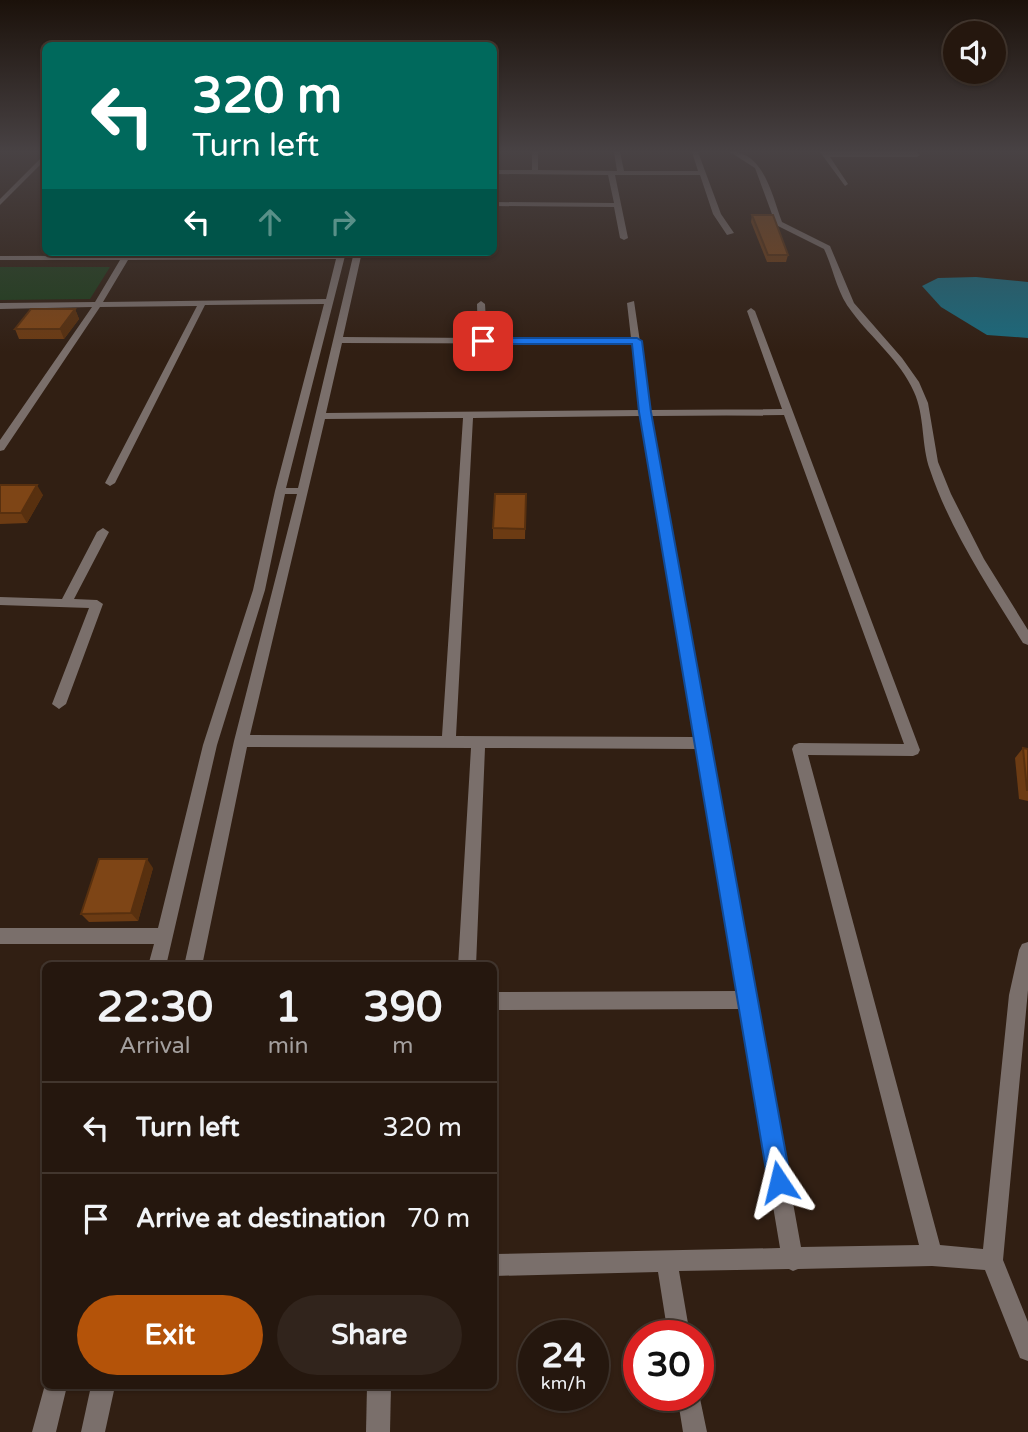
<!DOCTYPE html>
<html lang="en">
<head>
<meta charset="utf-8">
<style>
  :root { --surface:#25170e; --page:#31241c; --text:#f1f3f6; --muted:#a39f9e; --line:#42362e; --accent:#b45309 }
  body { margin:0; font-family:"Varela Round",sans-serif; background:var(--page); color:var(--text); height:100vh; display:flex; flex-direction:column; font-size:26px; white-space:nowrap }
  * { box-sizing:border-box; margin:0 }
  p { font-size:23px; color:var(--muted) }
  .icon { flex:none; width:38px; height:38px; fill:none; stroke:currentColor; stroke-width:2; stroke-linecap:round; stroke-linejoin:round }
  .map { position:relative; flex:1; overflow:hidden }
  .sheet { position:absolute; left:42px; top:962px; width:455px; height:427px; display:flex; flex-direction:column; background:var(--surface); border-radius:10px; box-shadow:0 2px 5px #0004,0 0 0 2px var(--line) }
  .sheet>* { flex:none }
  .top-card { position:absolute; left:42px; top:42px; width:455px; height:214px; border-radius:10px; box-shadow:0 2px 5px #0004,0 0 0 2px var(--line); background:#00695c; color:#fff; overflow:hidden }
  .fabs { position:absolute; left:943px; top:21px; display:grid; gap:14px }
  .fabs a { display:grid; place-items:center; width:63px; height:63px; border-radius:50%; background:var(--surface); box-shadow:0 2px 5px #0004,0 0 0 2px var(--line); font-size:35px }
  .speed { position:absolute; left:518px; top:1320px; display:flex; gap:14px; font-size:35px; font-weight:700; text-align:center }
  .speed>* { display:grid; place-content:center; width:91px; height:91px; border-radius:50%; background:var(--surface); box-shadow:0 2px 5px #0004,0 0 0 2px var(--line); line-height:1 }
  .speed small { font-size:18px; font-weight:400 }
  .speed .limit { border:10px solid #d22; background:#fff; color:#111 }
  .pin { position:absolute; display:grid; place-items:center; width:60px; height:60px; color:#fff; margin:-30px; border-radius:14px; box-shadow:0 4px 10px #0006 }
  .me { position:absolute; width:77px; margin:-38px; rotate:350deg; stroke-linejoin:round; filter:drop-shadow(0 0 5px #0008) }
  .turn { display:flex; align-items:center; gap:24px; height:147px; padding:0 35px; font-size:32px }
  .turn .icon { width:91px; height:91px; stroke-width:2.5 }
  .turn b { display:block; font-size:49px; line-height:60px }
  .lanes { display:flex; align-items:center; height:66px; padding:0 35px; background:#0003; justify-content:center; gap:35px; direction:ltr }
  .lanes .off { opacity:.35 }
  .eta { display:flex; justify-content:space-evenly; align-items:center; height:119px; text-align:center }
  .eta b { font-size:42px; font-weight:700; line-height:49px }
  .action { display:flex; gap:14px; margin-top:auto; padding:14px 35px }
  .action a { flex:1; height:80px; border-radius:42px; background:var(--accent); color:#fff; font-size:28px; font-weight:700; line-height:80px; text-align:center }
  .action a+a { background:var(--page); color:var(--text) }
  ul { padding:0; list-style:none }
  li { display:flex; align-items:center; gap:21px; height:91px; padding:0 35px; border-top:2px solid var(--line) }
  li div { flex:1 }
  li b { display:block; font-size:26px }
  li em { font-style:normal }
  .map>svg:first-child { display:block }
  .green { fill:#1f3e1c }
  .water { fill:#1b6a7d }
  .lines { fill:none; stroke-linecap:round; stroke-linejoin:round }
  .minor { fill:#7a6f6b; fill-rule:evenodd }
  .wall { fill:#6c3b13 }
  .shaded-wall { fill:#58300f }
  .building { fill:#7e4516; stroke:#58300f; stroke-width:2 }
  .route { fill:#1a73e8; stroke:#114b97; stroke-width:2 }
</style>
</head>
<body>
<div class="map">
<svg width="1028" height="1432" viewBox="0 0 1028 1432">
  <rect width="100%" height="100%" fill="#311f13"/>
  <path class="green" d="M0 267H110L90 299 0 300Z"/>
  <path class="water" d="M976 277 1028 282V338L987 335 941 307 922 286 938 278Z"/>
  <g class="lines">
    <g class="minor">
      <path d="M532 152H538V170L617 171 614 152H620L624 171H698L692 152H698L721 214 734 233 727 235 713 214 700 175H615L628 238 624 240 620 238 614 207 494 206V202L614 203 608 175 494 174V170H532Z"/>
      <path d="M730 152C764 151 772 196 782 222L830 246 854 303 902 358 919 382 928 403 938 462 951 494 984 559 1028 630V645L1023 643C989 588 951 532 930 470 921 445 925 416 914 392 900 360 872 339 852 312 837 294 834 270 824 249L776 225 755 168Z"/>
      <path d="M820 152H917L920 155 917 157H830L848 184 845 186Z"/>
      <path d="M46 153V159L0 205V199Z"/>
      <path d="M338 252H346L286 488H298L354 252H362L343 337 478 338 477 304 481 301 485 304 487 338H631L627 303 634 301 650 410 782 409 747 311 751 308 755 311 920 750 918 754 913 756 808 755 940 1245 983 1249 1009 995 1019 950 1022 944 1028 942V990L1003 1260 1028 1322V1361L1020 1358 985 1270 932 1266 798 1269 793 1271 789 1269 679 1271 690 1335H668L658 1272 494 1276V1254L780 1248 740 1009 494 1010V992L737 991 697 749 485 748 476 966H458L471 748 247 747 202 966H184L234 741 297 494H285L265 590 217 745 166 966H148L154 944H0V928H158L203 745 253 590 275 491 324 304 205 305 115 483 110 486 105 483 197 306 100 307 4 450 0 451V440L92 307 0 309V303L95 302 120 260H0V256L337 255ZM336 259 326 299 103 302 128 260ZM342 343 632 344 640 410 326 413ZM784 415 904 744 799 743 794 745 792 749 919 1245 801 1247 651 416ZM641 416 695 737 456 736 473 418ZM463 418 442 736 250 735 325 419Z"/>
      <path d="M103 528 109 532 74 599 97 600 103 604 66 704 59 709 52 704 89 608 0 605V597L62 599 97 532Z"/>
      <path d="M46 1381V1386H67L56 1432H32Z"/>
      <path d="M91 1386H115L105 1432H81Z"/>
      <path d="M367 1386H391L390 1432H366Z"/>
      <path d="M698 1389 707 1432H683L677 1395H698Z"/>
    </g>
  </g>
  <g class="wall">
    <path d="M752 215 788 255 786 262H767L751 222Z"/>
    <path d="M75 309 79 319 64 339H19L15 329Z"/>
    <path d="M0 485 43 495 27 523 0 524Z"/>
    <path d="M526 494 525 539H493V528Z"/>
    <path d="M1023 748 1028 749V801L1019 799 1015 758Z"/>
    <path d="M153 868 138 921 89 922 81 914Z"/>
  </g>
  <g class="shaded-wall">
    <path d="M75 309 79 319 64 339 60 329Z"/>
    <path d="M37 485 43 495 27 523 21 513Z"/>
    <path d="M147 859 153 868 138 921 131 913Z"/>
  </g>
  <g class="building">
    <path d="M752 215H773L788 255H768Z"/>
    <path d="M31 309H75L60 329H15Z"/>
    <path d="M0 485H37L21 513H0Z"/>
    <path d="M495 494H526L525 529 493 528Z"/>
    <path d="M1023 748 1028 749V790H1027Z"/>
    <path d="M99 859H147L131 913 81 914Z"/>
  </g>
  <linearGradient id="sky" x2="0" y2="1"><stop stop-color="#1b110a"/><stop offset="0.43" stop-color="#484244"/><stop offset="1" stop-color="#484244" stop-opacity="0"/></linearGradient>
  <rect width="1028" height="352" fill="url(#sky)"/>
  <path class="route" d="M637 338 642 341 651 412 791 1182 788 1190 779 1194 771 1190 768 1182 639 412 632 344H483L478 341 483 338Z"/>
</svg>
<div class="fabs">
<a><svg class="icon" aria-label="sound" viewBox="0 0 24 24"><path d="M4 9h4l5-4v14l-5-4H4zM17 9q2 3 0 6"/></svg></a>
</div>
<div class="speed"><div>24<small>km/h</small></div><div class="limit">30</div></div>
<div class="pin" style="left:483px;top:341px;background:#d93025"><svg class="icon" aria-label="arrive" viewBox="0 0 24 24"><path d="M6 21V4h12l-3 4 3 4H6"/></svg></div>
<svg class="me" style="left:779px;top:1182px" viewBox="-20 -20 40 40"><path d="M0-17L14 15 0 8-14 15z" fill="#1a73e8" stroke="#fff" stroke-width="4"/></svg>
<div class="top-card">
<div class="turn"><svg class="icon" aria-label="left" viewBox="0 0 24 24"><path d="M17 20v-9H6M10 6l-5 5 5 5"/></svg><div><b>320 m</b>Turn left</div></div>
<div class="lanes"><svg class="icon" aria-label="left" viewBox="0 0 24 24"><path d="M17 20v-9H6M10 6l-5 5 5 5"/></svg><svg class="icon off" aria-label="ahead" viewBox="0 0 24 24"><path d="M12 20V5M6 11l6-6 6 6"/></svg><svg class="icon off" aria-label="right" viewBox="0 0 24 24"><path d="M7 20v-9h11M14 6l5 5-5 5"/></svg></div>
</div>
<section class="sheet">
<div class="eta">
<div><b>22:30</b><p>Arrival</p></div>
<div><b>1</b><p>min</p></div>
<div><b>390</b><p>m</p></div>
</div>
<ul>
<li><svg class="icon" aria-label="left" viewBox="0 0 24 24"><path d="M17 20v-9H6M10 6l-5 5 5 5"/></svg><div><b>Turn left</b></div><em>320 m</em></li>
<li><svg class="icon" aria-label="arrive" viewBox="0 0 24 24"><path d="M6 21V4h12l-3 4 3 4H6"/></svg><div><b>Arrive at destination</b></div><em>70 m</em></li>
</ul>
<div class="action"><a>Exit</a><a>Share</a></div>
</section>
</div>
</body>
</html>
